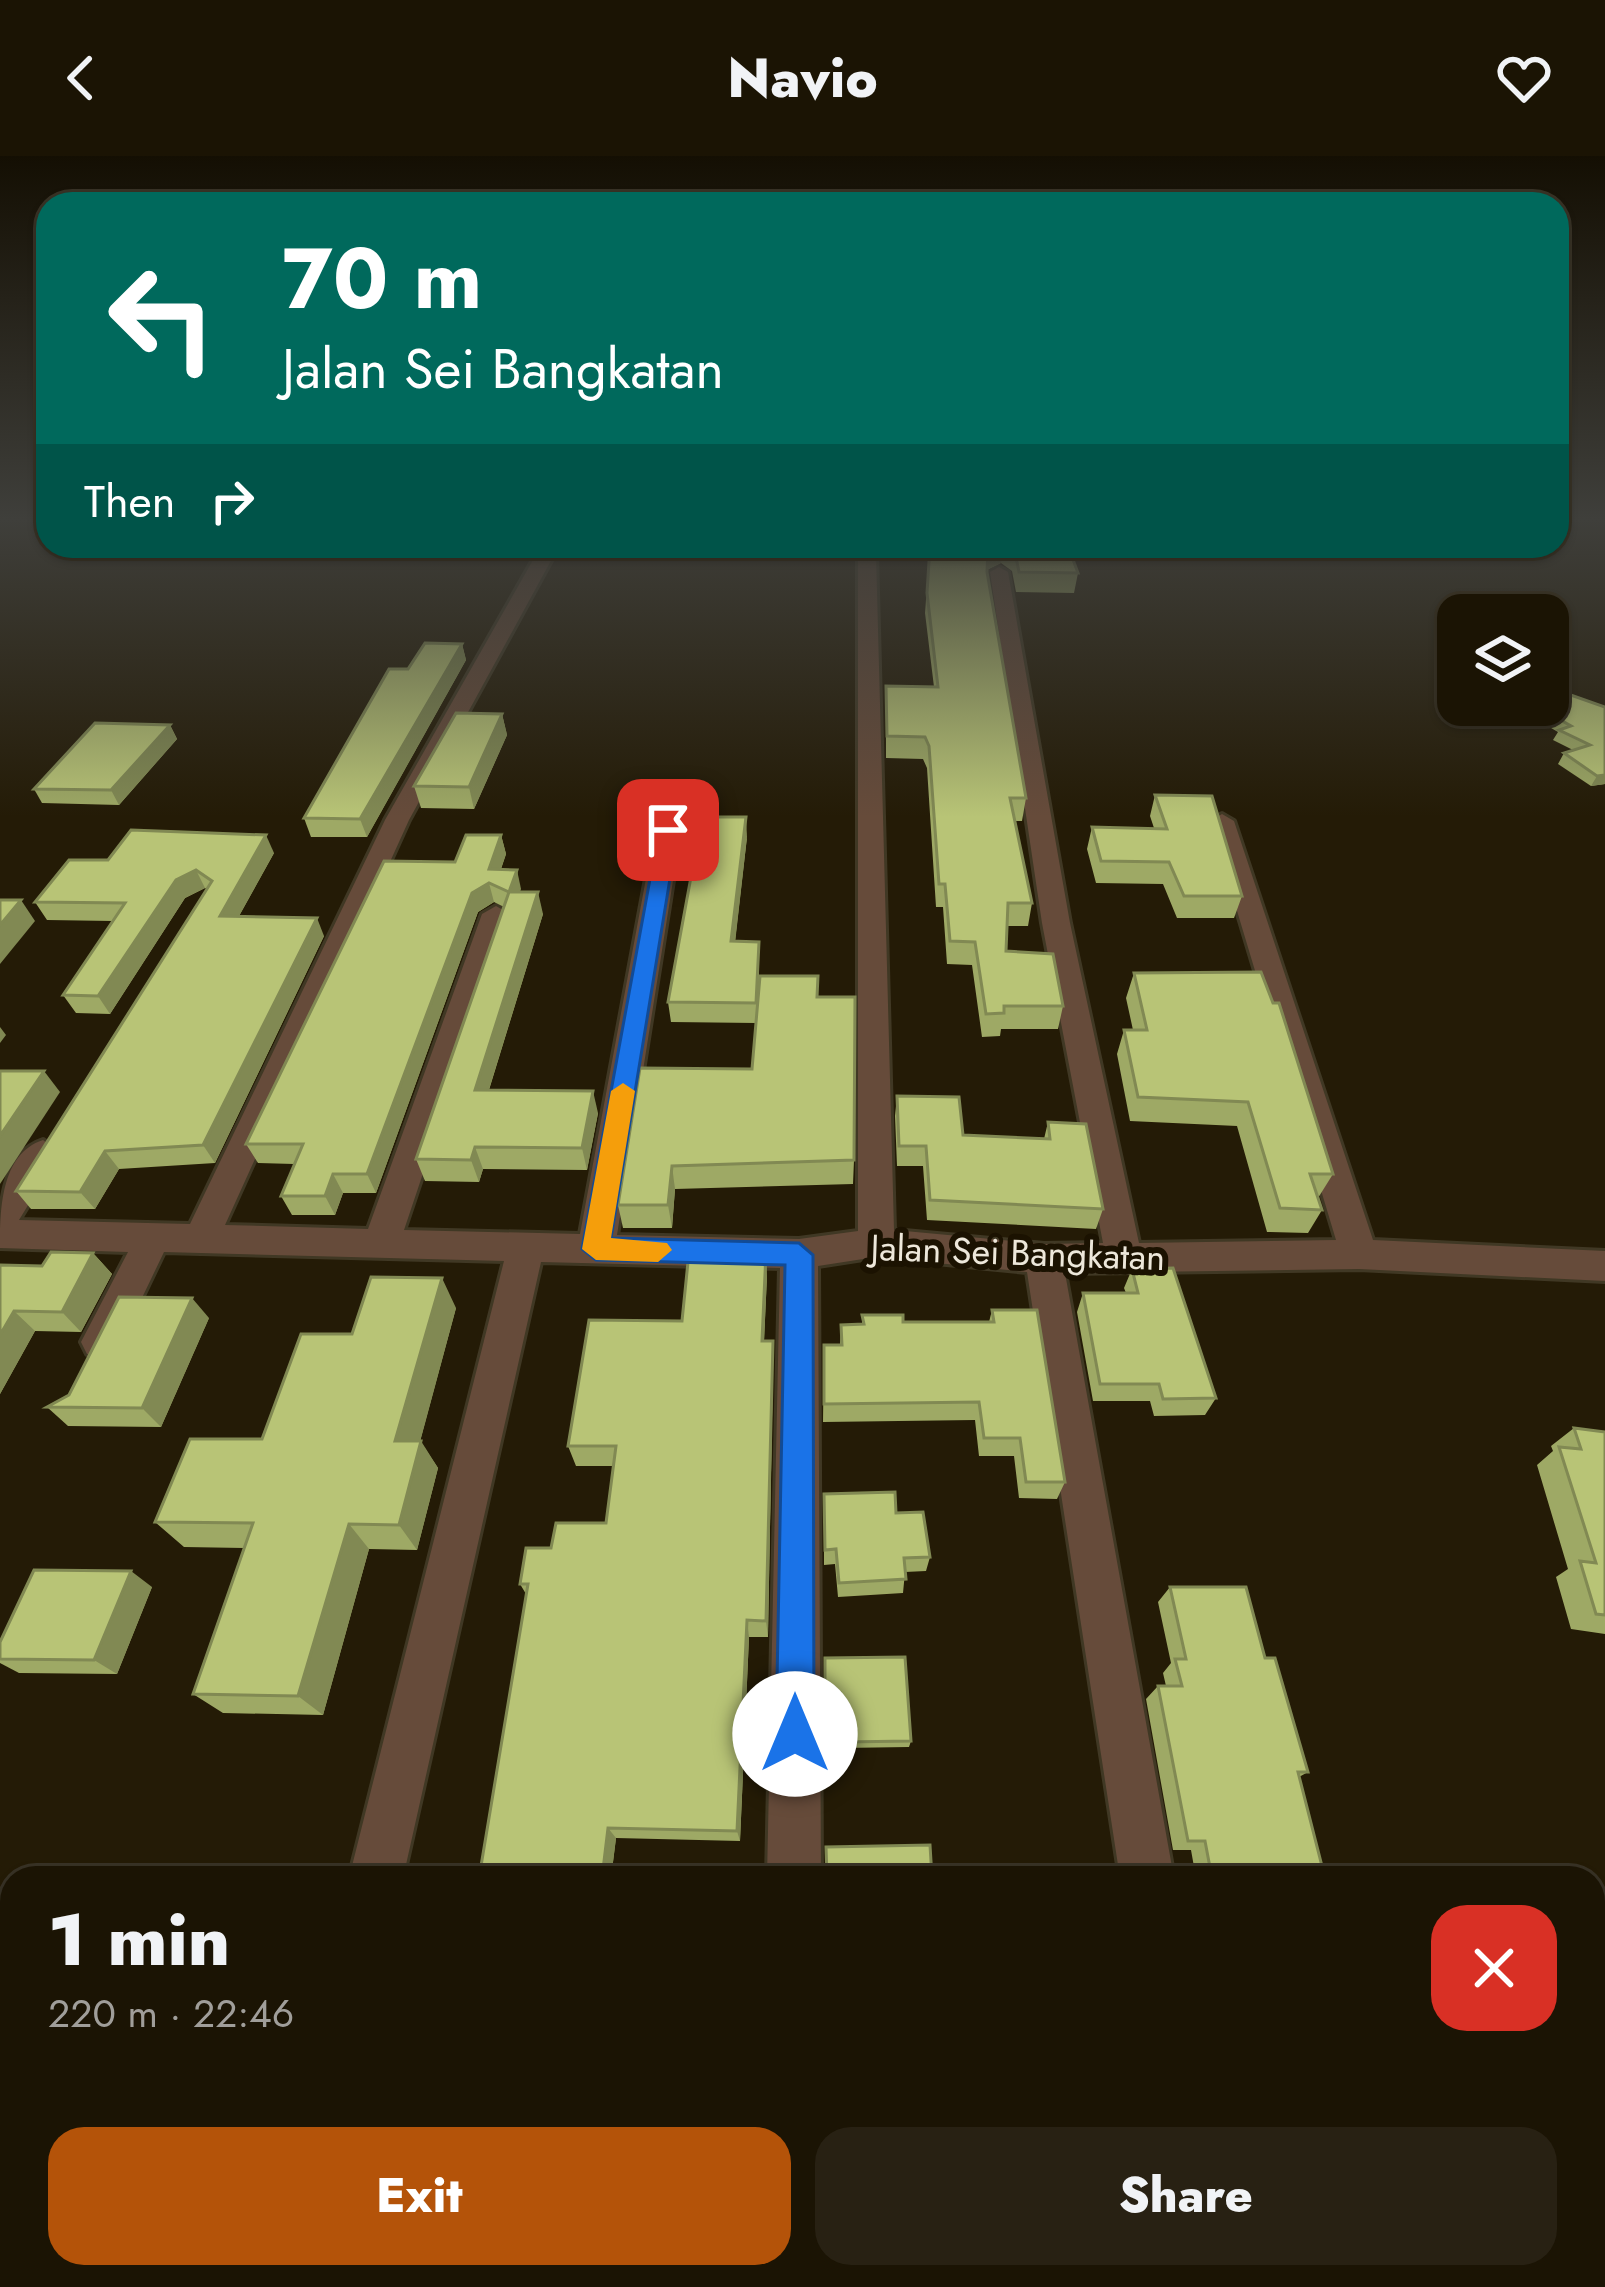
<!DOCTYPE html>
<html lang="en">
<head>
<meta charset="utf-8">
<style>
  :root { --surface:#1b1404; --page:#282113; --text:#f1f3f6; --muted:#a09e9a; --line:#393326; --accent:#b45309 }
  body { margin:0; font-family:Jost,sans-serif; background:var(--page); color:var(--text); height:100vh; display:flex; flex-direction:column; font-size:45px; white-space:nowrap }
  * { box-sizing:border-box; margin:0 }
  p { font-size:39px; color:var(--muted) }
  .icon { flex:none; width:66px; height:66px; fill:none; stroke:currentColor; stroke-width:2; stroke-linecap:round; stroke-linejoin:round }
  .map { position:relative; flex:1; overflow:hidden }
  .drawer { position:absolute; left:0px; top:1710px; width:1605px; height:423px; display:flex; flex-direction:column; background:var(--surface); border-radius:36px 36px 0 0; box-shadow:0 3px 9px #0004,0 0 0 3px var(--line) }
  .drawer>* { flex:none }
  .banner { position:absolute; left:36px; top:36px; width:1533px; height:366px; border-radius:36px; box-shadow:0 3px 9px #0004,0 0 0 3px var(--line); background:#00695c; color:#fff; overflow:hidden }
  .controls { position:absolute; left:1437px; top:438px; display:grid; gap:24px }
  .controls a { display:grid; place-items:center; width:132px; height:132px; border-radius:24px; background:var(--surface); box-shadow:0 3px 9px #0004,0 0 0 3px var(--line); font-size:60px }
  .pin { position:absolute; display:grid; place-items:center; width:102px; height:102px; color:#fff; margin:-51px; border-radius:24px; box-shadow:0 6px 18px #0006 }
  .me { position:absolute; width:132px; margin:-66px; rotate:0deg; stroke-linejoin:round; filter:drop-shadow(0 0 9px #0008) }
  .turn { display:flex; align-items:center; gap:42px; height:252px; padding:0 48px; font-size:54px }
  .turn .icon { width:156px; height:156px; stroke-width:2.5 }
  .turn b { display:block; font-size:84px; line-height:102px }
  .then { display:flex; align-items:center; height:114px; padding:0 48px; background:#0003; gap:24px; font-size:45px }
  .round { display:grid; place-items:center; flex:none; width:126px; height:126px; border-radius:36px; background:var(--page) }
  .summary { display:flex; align-items:center; justify-content:space-between; height:204px; padding:0 48px }
  h1 { font-size:72px; font-weight:800; line-height:90px }
  .button { display:flex; gap:24px; margin-top:auto; padding:24px 48px }
  .button a { flex:1; height:138px; border-radius:36px; background:var(--accent); color:#fff; font-size:48px; font-weight:800; line-height:138px; text-align:center }
  .button a+a { background:var(--page); color:var(--text) }
  header { display:flex; justify-content:space-between; align-items:center; height:156px; padding:0 48px; background:var(--surface); font-size:54px; font-weight:800 }
  .map>svg:first-child { display:block }
  .lines { fill:none; stroke-linecap:round; stroke-linejoin:round }
  .minor-casing { stroke:#403824; stroke-width:6 }
  .minor { fill:#664b3a; fill-rule:evenodd }
  .wall { fill:#9ea965 }
  .shaded-wall { fill:#818953 }
  .building { fill:#b8c476; stroke:#818953; stroke-width:3 }
  .route { fill:#1a73e8; stroke:#114b97; stroke-width:3 }
  .slow { fill:#f59e0b }
  .labels { text-anchor:middle; dominant-baseline:central; stroke-width:12; stroke-linejoin:round; paint-order:stroke }
  .street-label { font-size:36px; fill:#ede7da; stroke:#1b1201 }
</style>
</head>
<body>
<header><svg class="icon" aria-label="back" viewBox="0 0 24 24"><path d="M15 5l-7 7 7 7"/></svg>Navio<svg class="icon" aria-label="heart" viewBox="0 0 24 24"><path d="M12 20l-8-8c-3-5 5-10 8-4 3-6 11-1 8 4z"/></svg></header>
<div class="map">
<svg width="1605" height="2131" viewBox="0 0 1605 2131">
  <rect width="100%" height="100%" fill="#241b06"/>
  <g class="lines">
    <g class="minor-casing">
      <g id="minor">
        <path d="M541 390H559L409 664 225 1069 368 1073 482 758 496 750 510 758 404 1074 580 1078 655 674 668 666 681 674 617 1079 799 1083 858 1075V398L863 390H881L876 398 894 1074 1044 1088 1103 1087 1042 767 990 416 999 411 1008 416 1070 767 1139 1087 1336 1084 1210 665 1222 658 1234 665 1373 1084 1605 1095V1125L1359 1113 1065 1117 1174 1722H1120L1027 1116 876 1101 818 1110 821 1722H767L780 1112 541 1106 403 1722H349L504 1105 164 1096 115 1198 101 1203 87 1198 81 1186 128 1096 0 1092C0 1056 0 998 43 984L60 997 19 1064 190 1068 385 664Z"/>
        <path d="M249 2121H315L312 2131H246Z"/>
        <rect x="758" y="2121" width="66" height="10"/>
        <path d="M1183 2121H1249L1251 2131H1185Z"/>
      </g>
    </g>
    <use href="#minor" class="minor"/>
  </g>
  <g class="wall">
    <path d="M930 390H1068L1078 417 1074 437 1016 436 1012 415 1001 407 987 414 1026 642 1022 665H1015L1032 747 1028 770H1007L1006 795 1063 850 1058 873H1001L1000 880 982 881 972 809 947 808 943 751H936L927 612 923 603 886 602V530L934 531 925 457Z"/>
    <path d="M462 488 466 504 367 681H311L304 662 408 513Z"/>
    <path d="M1511 549 1605 551V628L1591 630 1558 608 1564 597 1573 594 1553 584 1558 576Z"/>
    <path d="M502 558 507 579 474 653 421 652 414 630Z"/>
    <path d="M170 569 177 583 119 649 42 647 34 633Z"/>
    <path d="M1155 639 1242 740 1234 762H1177L1163 728 1096 727 1087 693 1092 671 1154 672 1150 660Z"/>
    <path d="M501 679 506 698 501 713 517 714 520 736 543 758 489 934 598 957 587 1014 483 1013 479 1026 425 1025 416 1003 504 751 494 746 478 756 376 1037H343L335 1059H292L281 1040 294 1008 258 1007 246 988 455 706Z"/>
    <path d="M747 681 735 785 759 786V833L817 841 854 1004 853 1028 675 1033 672 1072H623L618 1049 752 913 756 867 671 866 668 846Z"/>
    <path d="M274 697 239 760 324 780 215 1007 119 1013 95 1053H31L16 1035 207 733 205 732 185 742 110 858 76 857 63 839 113 765 47 764 35 746 108 704Z"/>
    <path d="M1134 817 1333 1018 1318 1042 1322 1054 1308 1077 1267 1076 1237 970 1130 965 1117 898 1124 874H1133L1126 842Z"/>
    <path d="M897 940 963 979 1044 983 1048 966 1103 1053 1096 1073 927 1064 923 1010H897L895 960Z"/>
    <path d="M93 1097 112 1118 81 1176 35 1175 0 1238V1109L42 1110Z"/>
    <path d="M1132 1113 1216 1242 1205 1259 1154 1260 1150 1245H1093L1077 1156 1083 1137H1126L1124 1132Z"/>
    <path d="M767 1120 764 1185 773 1208 768 1481H749L740 1685 616 1682 611 1722 514 1519 526 1438 520 1428 551 1392 606 1367 613 1310H576L568 1290 682 1165Z"/>
    <path d="M456 1152 420 1285 438 1312 417 1394 369 1393 323 1559 223 1557 193 1538 244 1392 184 1391 155 1366 262 1283 352 1178Z"/>
    <path d="M992 1154 1065 1326 1057 1343 1019 1342 1014 1300H979L975 1264 823 1266 824 1189H840L841 1169 862 1168V1159L903 1166H989Z"/>
    <path d="M209 1162 161 1271 68 1270 47 1251Z"/>
    <path d="M1574 1272 1605 1276V1478L1571 1473 1556 1421 1568 1413 1537 1309 1553 1295 1551 1290Z"/>
    <path d="M824 1338 930 1401 926 1415 905 1416 903 1437 838 1441 835 1408 824 1409Z"/>
    <path d="M152 1431 117 1518 19 1517 0 1507V1486Z"/>
    <path d="M1170 1431 1265 1502 1308 1616 1299 1621 1325 1722H1196L1191 1694H1173L1146 1543 1158 1530H1166L1163 1517 1171 1507 1158 1446Z"/>
    <path d="M825 1502 911 1585 909 1591 842 1592 840 1544H825Z"/>
    <path d="M1274 2121H1436L1439 2131H1277Z"/>
  </g>
  <g class="shaded-wall">
    <path d="M999 390H1003L1001 407 986 414 988 395Z"/>
    <path d="M462 488 466 504 367 681 360 663Z"/>
    <path d="M502 558 507 579 474 653 469 631Z"/>
    <path d="M170 569 177 583 119 649 111 634Z"/>
    <path d="M1605 619V628L1591 630 1597 620Z"/>
    <path d="M746 661 747 681 733 805 731 785Z"/>
    <path d="M266 679 274 697 229 778 220 760Z"/>
    <path d="M501 679 506 698 495 730 489 713Z"/>
    <path d="M196 714 205 732 185 742 110 858 98 840 176 724Z"/>
    <path d="M517 714 521 733 514 756 509 736Z"/>
    <path d="M489 727 494 746 478 756 376 1037 367 1018 472 737Z"/>
    <path d="M538 736 543 758 482 956 475 934Z"/>
    <path d="M21 744 35 765 0 808V769Z"/>
    <path d="M317 762 324 780 215 1007 203 989Z"/>
    <path d="M0 871 6 879 0 887Z"/>
    <path d="M44 915 60 936 0 1028V980Z"/>
    <path d="M593 935 598 957 587 1014 582 992Z"/>
    <path d="M475 991 483 1013 479 1026 471 1004Z"/>
    <path d="M105 995 119 1013 95 1053 80 1036Z"/>
    <path d="M672 1010 675 1033 672 1072 668 1049Z"/>
    <path d="M333 1018 343 1037 335 1059 325 1040Z"/>
    <path d="M766 1096 767 1120 763 1208 762 1185Z"/>
    <path d="M93 1097 112 1118 81 1176 62 1156Z"/>
    <path d="M442 1122 456 1152 413 1312 395 1285Z"/>
    <path d="M192 1142 209 1162 161 1271 142 1252Z"/>
    <path d="M14 1155 35 1175 0 1238V1179Z"/>
    <path d="M773 1185V1208L768 1481 766 1465Z"/>
    <path d="M421 1285 438 1312 417 1394 399 1369Z"/>
    <path d="M349 1368 369 1393 323 1559 298 1540Z"/>
    <path d="M131 1415 152 1431 117 1518 94 1504Z"/>
    <path d="M747 1464 749 1481 740 1685 737 1675Z"/>
    <path d="M608 1672 616 1682 611 1722H602Z"/>
  </g>
  <g class="building">
    <path d="M930 390H999L988 395 987 416 1026 642H1010L1032 747H1008L1006 795 1053 798 1063 850H1004V857L986 858 975 786 950 785 945 728H939L929 590 925 581 887 580 886 530 938 531 927 437Z"/>
    <path d="M1007 390H1068L1078 417 1019 416 1015 396Z"/>
    <path d="M425 487 462 488 360 663 304 662 389 513H408Z"/>
    <path d="M1548 531 1605 551V619L1597 620 1564 597 1590 589 1559 574 1571 570 1534 549H1548Z"/>
    <path d="M456 557 502 558 469 631 414 630Z"/>
    <path d="M95 567 170 569 111 634 34 633Z"/>
    <path d="M1155 639 1212 640 1242 740H1184L1169 706 1101 705 1092 671 1167 673Z"/>
    <path d="M702 661H746L731 785 759 786 756 847 668 846Z"/>
    <path d="M131 674 266 679 220 760 317 762 203 989 105 995 80 1036 16 1035 212 725 196 714 176 724 98 840 63 839 125 747 35 746 69 704H108Z"/>
    <path d="M466 679H501L489 713 517 714 509 736 489 727 472 737 367 1018H333L325 1040H281L303 988H246L384 705 455 706Z"/>
    <path d="M509 736H538L475 934 593 935 582 992 475 991 471 1004 416 1003Z"/>
    <path d="M0 744H21L0 769Z"/>
    <path d="M1261 816 1273 847H1279L1333 1018H1310L1322 1054 1280 1052 1248 946 1138 941 1124 874H1147L1134 817Z"/>
    <path d="M760 820H818L817 841H855L854 1004 672 1010 668 1049H618L640 912 752 913Z"/>
    <path d="M0 915H44L0 980Z"/>
    <path d="M897 940 959 941 963 979 1050 983 1048 966 1086 968 1103 1053 930 1044 926 990H899Z"/>
    <path d="M51 1096 93 1097 62 1156 14 1155 0 1179V1109L42 1110Z"/>
    <path d="M689 1096H766L762 1185H773L766 1465 747 1464 737 1675 608 1672 602 1722H479L528 1428H520L526 1392H551L556 1367H606L616 1290H568L589 1164 682 1165Z"/>
    <path d="M1173 1112 1216 1242 1163 1243 1159 1228H1100L1083 1137H1138L1132 1113Z"/>
    <path d="M371 1121 442 1122 395 1285H421L399 1369 349 1368 298 1540 193 1538 253 1367 155 1366 190 1283H262L301 1178H352Z"/>
    <path d="M119 1141 192 1142 142 1252 47 1251 69 1239Z"/>
    <path d="M992 1154H1037L1065 1326H1026L1020 1282H984L979 1246 824 1248V1189H842L841 1169 864 1168 862 1159H903V1166H994Z"/>
    <path d="M1574 1272 1605 1276V1459L1596 1458 1580 1405 1596 1407 1559 1291 1581 1293Z"/>
    <path d="M895 1336 896 1357 923 1356 930 1401 904 1402 906 1423 839 1427 836 1393 825 1394 824 1338Z"/>
    <path d="M34 1414 131 1415 94 1504 0 1503V1486Z"/>
    <path d="M1170 1431H1246L1265 1502H1275L1308 1616H1298L1325 1722H1212L1205 1685H1188L1158 1530H1182L1175 1503H1186Z"/>
    <path d="M905 1501 911 1585 843 1586 840 1537 825 1538V1502Z"/>
    <path d="M930 1689 932 1722H827L826 1691Z"/>
    <path d="M12 2004V2051H0V2038Z"/>
    <path d="M1294 2121H1436L1439 2131H1297Z"/>
  </g>
  <linearGradient id="sky" x2="0" y2="1"><stop stop-color="#140f03"/><stop offset="0.55" stop-color="#3f3f3b"/><stop offset="1" stop-color="#3f3f3b" stop-opacity="0"/></linearGradient>
  <rect width="1605" height="661" fill="url(#sky)"/>
  <path class="route" d="M668 669 678 674 611 1082 799 1087 813 1099 814 1578 809 1591 795 1597 782 1591 776 1578 785 1109 596 1104 582 1093 659 674Z"/>
  <path class="slow" d="M623 927 635 935 611 1082 667 1087 672 1094 658 1106 596 1104 582 1093 611 935Z"/>
  <g class="labels">
    <g class="street-label">
      <text transform="translate(1018 1096) rotate(2)">Jalan Sei Bangkatan</text>
    </g>
  </g>
</svg>
<div class="controls">
<a><svg class="icon" aria-label="layers" viewBox="0 0 24 24"><path d="M12 4l9 5-9 5-9-5zM3 14l9 5 9-5"/></svg></a>
</div>
<div class="pin" style="left:668px;top:674px;background:#d93025"><svg class="icon" aria-label="arrive" viewBox="0 0 24 24"><path d="M6 21V4h12l-3 4 3 4H6"/></svg></div>
<svg class="me" style="left:795px;top:1578px" viewBox="-20 -20 40 40"><circle r="19" fill="#fff"/><path d="M0-13L10 11 0 6-10 11z" fill="#1a73e8"/></svg>
<div class="banner">
<div class="turn"><svg class="icon" aria-label="left" viewBox="0 0 24 24"><path d="M17 20v-9H6M10 6l-5 5 5 5"/></svg><div><b>70 m</b>Jalan Sei Bangkatan</div></div>
<div class="then">Then<svg class="icon" aria-label="right" viewBox="0 0 24 24"><path d="M7 20v-9h11M14 6l5 5-5 5"/></svg></div>
</div>
<section class="drawer">
<div class="summary"><div><h1>1 min</h1><p>220 m · 22:46</p></div><a class="round" style="background:#d93025;color:#fff"><svg class="icon" aria-label="close" viewBox="0 0 24 24"><path d="M6 6l12 12M18 6L6 18"/></svg></a></div>
<div class="button"><a>Exit</a><a>Share</a></div>
</section>
</div>
</body>
</html>
